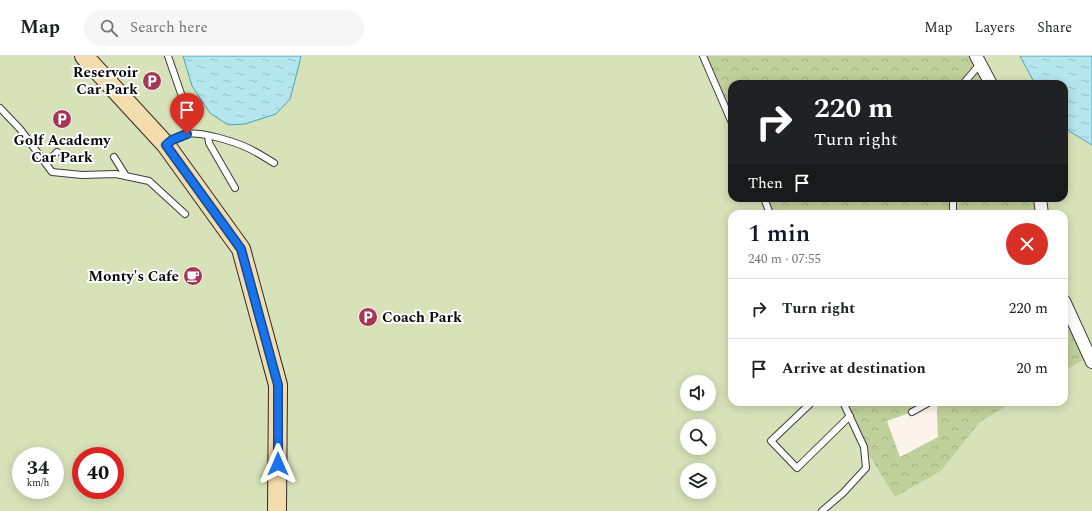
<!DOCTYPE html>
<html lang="en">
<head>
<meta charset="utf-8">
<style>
  :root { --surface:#fff; --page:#f6f6f6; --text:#202124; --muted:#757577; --line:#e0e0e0; --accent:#111827 }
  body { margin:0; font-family:Spectral,serif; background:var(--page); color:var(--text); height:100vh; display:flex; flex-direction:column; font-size:15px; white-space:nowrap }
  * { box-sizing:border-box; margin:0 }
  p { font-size:13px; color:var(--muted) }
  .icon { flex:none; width:22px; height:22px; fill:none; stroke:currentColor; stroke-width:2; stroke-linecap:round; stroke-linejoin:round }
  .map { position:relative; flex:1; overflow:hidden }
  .details { position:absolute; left:728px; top:154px; width:340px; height:196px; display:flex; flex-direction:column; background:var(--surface); border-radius:12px; box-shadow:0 2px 10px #0003 }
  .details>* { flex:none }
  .hud { position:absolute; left:728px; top:24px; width:340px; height:122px; border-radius:12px; box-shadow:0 2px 10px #0003; background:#202124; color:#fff; overflow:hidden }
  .controls { position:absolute; left:680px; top:319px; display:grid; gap:8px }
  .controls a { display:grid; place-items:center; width:36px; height:36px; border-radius:50%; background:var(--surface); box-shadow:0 2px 10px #0003; font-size:20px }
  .speed { position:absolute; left:12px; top:391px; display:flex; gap:8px; font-size:20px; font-weight:700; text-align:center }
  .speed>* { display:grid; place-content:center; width:52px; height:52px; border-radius:50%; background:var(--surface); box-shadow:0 2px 10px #0003; line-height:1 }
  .speed small { font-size:10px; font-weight:400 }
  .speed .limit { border:6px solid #d22; background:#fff; color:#111 }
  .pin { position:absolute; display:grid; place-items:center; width:34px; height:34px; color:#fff; margin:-41px -17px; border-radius:50% 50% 50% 0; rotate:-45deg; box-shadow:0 0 4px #0007 }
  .pin .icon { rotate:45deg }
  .me { position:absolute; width:44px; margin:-22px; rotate:0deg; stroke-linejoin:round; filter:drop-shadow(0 0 3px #0008) }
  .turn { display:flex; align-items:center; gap:14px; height:84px; padding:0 20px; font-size:18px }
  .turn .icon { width:52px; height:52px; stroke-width:2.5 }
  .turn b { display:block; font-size:28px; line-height:34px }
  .then { display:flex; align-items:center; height:38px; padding:0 20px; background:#0003; gap:8px; font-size:15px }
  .round { display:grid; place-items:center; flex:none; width:42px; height:42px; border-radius:21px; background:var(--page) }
  .overview { display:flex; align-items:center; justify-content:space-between; height:68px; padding:0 20px }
  h1 { font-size:24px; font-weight:600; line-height:30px; color:var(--accent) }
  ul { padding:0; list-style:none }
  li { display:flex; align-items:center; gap:12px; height:60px; padding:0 20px; border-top:1px solid var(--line) }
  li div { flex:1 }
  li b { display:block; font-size:15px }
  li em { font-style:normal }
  header { display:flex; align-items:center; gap:24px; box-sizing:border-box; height:56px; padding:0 20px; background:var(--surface); border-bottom:1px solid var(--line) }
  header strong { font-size:19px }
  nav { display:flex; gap:22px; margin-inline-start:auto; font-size:14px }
  .search { width:280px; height:36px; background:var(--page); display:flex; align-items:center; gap:10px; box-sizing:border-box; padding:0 14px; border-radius:22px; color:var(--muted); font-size:15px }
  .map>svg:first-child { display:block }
  .green { fill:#d7e2b9; fill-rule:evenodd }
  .forest { fill:url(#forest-crowns) }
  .water { fill:url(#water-ripples); stroke:#46a7bb }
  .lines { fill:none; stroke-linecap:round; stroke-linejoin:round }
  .lane-casing { stroke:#3d3d3d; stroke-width:8 }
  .street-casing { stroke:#3d3d3d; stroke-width:14 }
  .secondary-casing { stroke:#2c2c2c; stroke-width:20 }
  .lane { stroke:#fff; stroke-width:6 }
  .street { stroke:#fff; stroke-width:12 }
  .secondary { stroke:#f4dcad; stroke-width:18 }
  .route-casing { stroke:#114b97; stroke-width:10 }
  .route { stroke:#1a73e8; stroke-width:7 }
  .labels { text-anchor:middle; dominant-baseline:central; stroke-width:4; stroke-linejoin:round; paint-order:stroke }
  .poi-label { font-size:15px; font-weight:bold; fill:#0a0a0a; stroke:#fff; text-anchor:end }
</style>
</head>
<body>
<header>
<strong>Map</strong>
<div class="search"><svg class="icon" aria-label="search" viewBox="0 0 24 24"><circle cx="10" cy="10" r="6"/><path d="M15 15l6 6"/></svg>Search here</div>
<nav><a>Map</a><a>Layers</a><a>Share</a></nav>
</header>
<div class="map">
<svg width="1092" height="455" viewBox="0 0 1092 455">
  <defs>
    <pattern id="forest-crowns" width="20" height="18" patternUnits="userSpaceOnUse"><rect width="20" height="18" fill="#bfd09a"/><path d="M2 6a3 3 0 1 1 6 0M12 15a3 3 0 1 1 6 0" fill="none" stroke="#a3b183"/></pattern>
    <pattern id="water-ripples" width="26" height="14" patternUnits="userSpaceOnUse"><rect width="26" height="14" fill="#b5e5ed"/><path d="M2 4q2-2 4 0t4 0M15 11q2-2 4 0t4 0" fill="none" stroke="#9ac3ca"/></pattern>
  </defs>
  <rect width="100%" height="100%" fill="#fcf4ea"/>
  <g class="green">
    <path d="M0 0H703L732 67V142H764L770 158H732V346H843L895 441 941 415 980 366 1013 346H1064V315L1089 301 1064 245V158H1042L1040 142H1064V69L1069 75 1092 89V455H0ZM687 326H709V348H687ZM687 370H709V392H687ZM21 400H55V434H21ZM81 400H115V434H81ZM687 414H709V436H687Z"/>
    <path d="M976 0H1020L1035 28H991Z"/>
  </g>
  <g class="forest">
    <path d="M703 0H976L991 28H732V67Z"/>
    <path d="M764 142H1040L1042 158H770Z"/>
    <path d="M1064 245 1089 301 1064 315Z"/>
    <path d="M843 346H930L912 356 887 365 900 401 938 381 937 356 938 346H1013L980 366 941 415 895 441 864 391Z"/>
  </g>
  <g class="water">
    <path d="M183 0H301L299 9 290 43 276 58 245 68 228 69 210 57 192 30Z"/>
    <path d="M1020 0H1092V89L1069 75 1064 69V28H1035Z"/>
  </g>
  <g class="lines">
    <g class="lane-casing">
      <g id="lane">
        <path d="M168 0 187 55V78"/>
        <path d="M703 0 732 67"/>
        <path d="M963 28 980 8"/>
        <path d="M0 52 20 73 52 116 82 119 116 118 149 125 185 158"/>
        <path d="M208 80 209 87 235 132"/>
        <path d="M167 88C173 84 179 79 186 78 201 75 236 86 250 93 258 97 266 102 274 107"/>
        <path d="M114 101 126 120"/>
        <path d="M46 107 57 96"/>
        <path d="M764 142 770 158"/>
        <path d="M953 158V142"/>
        <path d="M812 346 771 385 797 412 850 360"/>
        <path d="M912 356 930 346"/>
        <path d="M822 455 843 437 866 412 864 391 843 346"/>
      </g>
    </g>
    <g class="street-casing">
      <g id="street">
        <path d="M976 0 991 28"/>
        <path d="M1040 142 1042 158"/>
        <path d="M1064 245 1092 306"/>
      </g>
    </g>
    <g class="secondary-casing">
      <path id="secondary" d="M84 0 166 89 241 193 278 329 277 455"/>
    </g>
    <use href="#lane" class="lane"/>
    <use href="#street" class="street"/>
    <use href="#secondary" class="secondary"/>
  </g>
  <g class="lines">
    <g class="route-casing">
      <path id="route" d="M187 78 172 84 166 89 241 193 278 329V408"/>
    </g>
    <use href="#route" class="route"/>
  </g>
  <defs>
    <g id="parking-disc" transform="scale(1)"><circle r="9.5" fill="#a73555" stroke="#fff"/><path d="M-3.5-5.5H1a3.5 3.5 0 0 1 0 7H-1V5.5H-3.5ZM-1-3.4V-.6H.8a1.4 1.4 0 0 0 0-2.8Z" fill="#fff"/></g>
    <g id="cafe-disc" transform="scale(1)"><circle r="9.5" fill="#a73555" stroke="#fff"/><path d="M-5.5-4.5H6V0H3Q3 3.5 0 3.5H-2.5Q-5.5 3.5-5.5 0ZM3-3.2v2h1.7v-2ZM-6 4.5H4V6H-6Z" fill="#fff"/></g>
  </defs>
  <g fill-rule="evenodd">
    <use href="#parking-disc" x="152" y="25"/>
    <use href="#parking-disc" x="62" y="63"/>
    <use href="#cafe-disc" x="193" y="220"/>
    <use href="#parking-disc" x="368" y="261"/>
  </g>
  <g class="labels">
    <g class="poi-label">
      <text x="138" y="16">Reservoir<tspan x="138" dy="17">Car Park</tspan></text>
      <text x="62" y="84" text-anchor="middle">Golf Academy<tspan x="62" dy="17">Car Park</tspan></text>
      <text x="179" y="220">Monty's Cafe</text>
      <text x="382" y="261" text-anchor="start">Coach Park</text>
    </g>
  </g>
</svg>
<div class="controls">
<a><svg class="icon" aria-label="sound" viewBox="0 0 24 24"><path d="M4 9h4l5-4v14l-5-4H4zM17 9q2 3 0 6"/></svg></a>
<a><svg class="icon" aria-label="search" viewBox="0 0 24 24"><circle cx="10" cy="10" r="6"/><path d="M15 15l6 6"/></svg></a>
<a><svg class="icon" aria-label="layers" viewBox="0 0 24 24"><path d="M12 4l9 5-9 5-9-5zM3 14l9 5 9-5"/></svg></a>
</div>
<div class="speed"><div>34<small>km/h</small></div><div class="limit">40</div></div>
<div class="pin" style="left:187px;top:78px;background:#d93025"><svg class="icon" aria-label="arrive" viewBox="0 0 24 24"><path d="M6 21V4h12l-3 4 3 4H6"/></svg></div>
<svg class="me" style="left:278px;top:408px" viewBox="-20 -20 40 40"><path d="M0-17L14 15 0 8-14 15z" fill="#1a73e8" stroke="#fff" stroke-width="4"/></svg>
<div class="hud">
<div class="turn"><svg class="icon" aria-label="right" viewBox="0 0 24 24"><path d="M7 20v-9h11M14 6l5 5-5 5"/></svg><div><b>220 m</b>Turn right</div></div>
<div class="then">Then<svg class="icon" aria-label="arrive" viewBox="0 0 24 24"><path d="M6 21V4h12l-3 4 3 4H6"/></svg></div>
</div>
<section class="details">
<div class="overview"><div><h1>1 min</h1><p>240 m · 07:55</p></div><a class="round" style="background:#d93025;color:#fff"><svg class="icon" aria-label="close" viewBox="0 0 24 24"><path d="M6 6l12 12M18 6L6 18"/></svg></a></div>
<ul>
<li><svg class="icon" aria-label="right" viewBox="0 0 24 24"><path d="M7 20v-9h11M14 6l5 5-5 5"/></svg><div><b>Turn right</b></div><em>220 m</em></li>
<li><svg class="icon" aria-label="arrive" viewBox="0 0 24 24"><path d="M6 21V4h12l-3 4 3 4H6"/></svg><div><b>Arrive at destination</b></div><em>20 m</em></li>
</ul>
</section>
</div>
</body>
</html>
